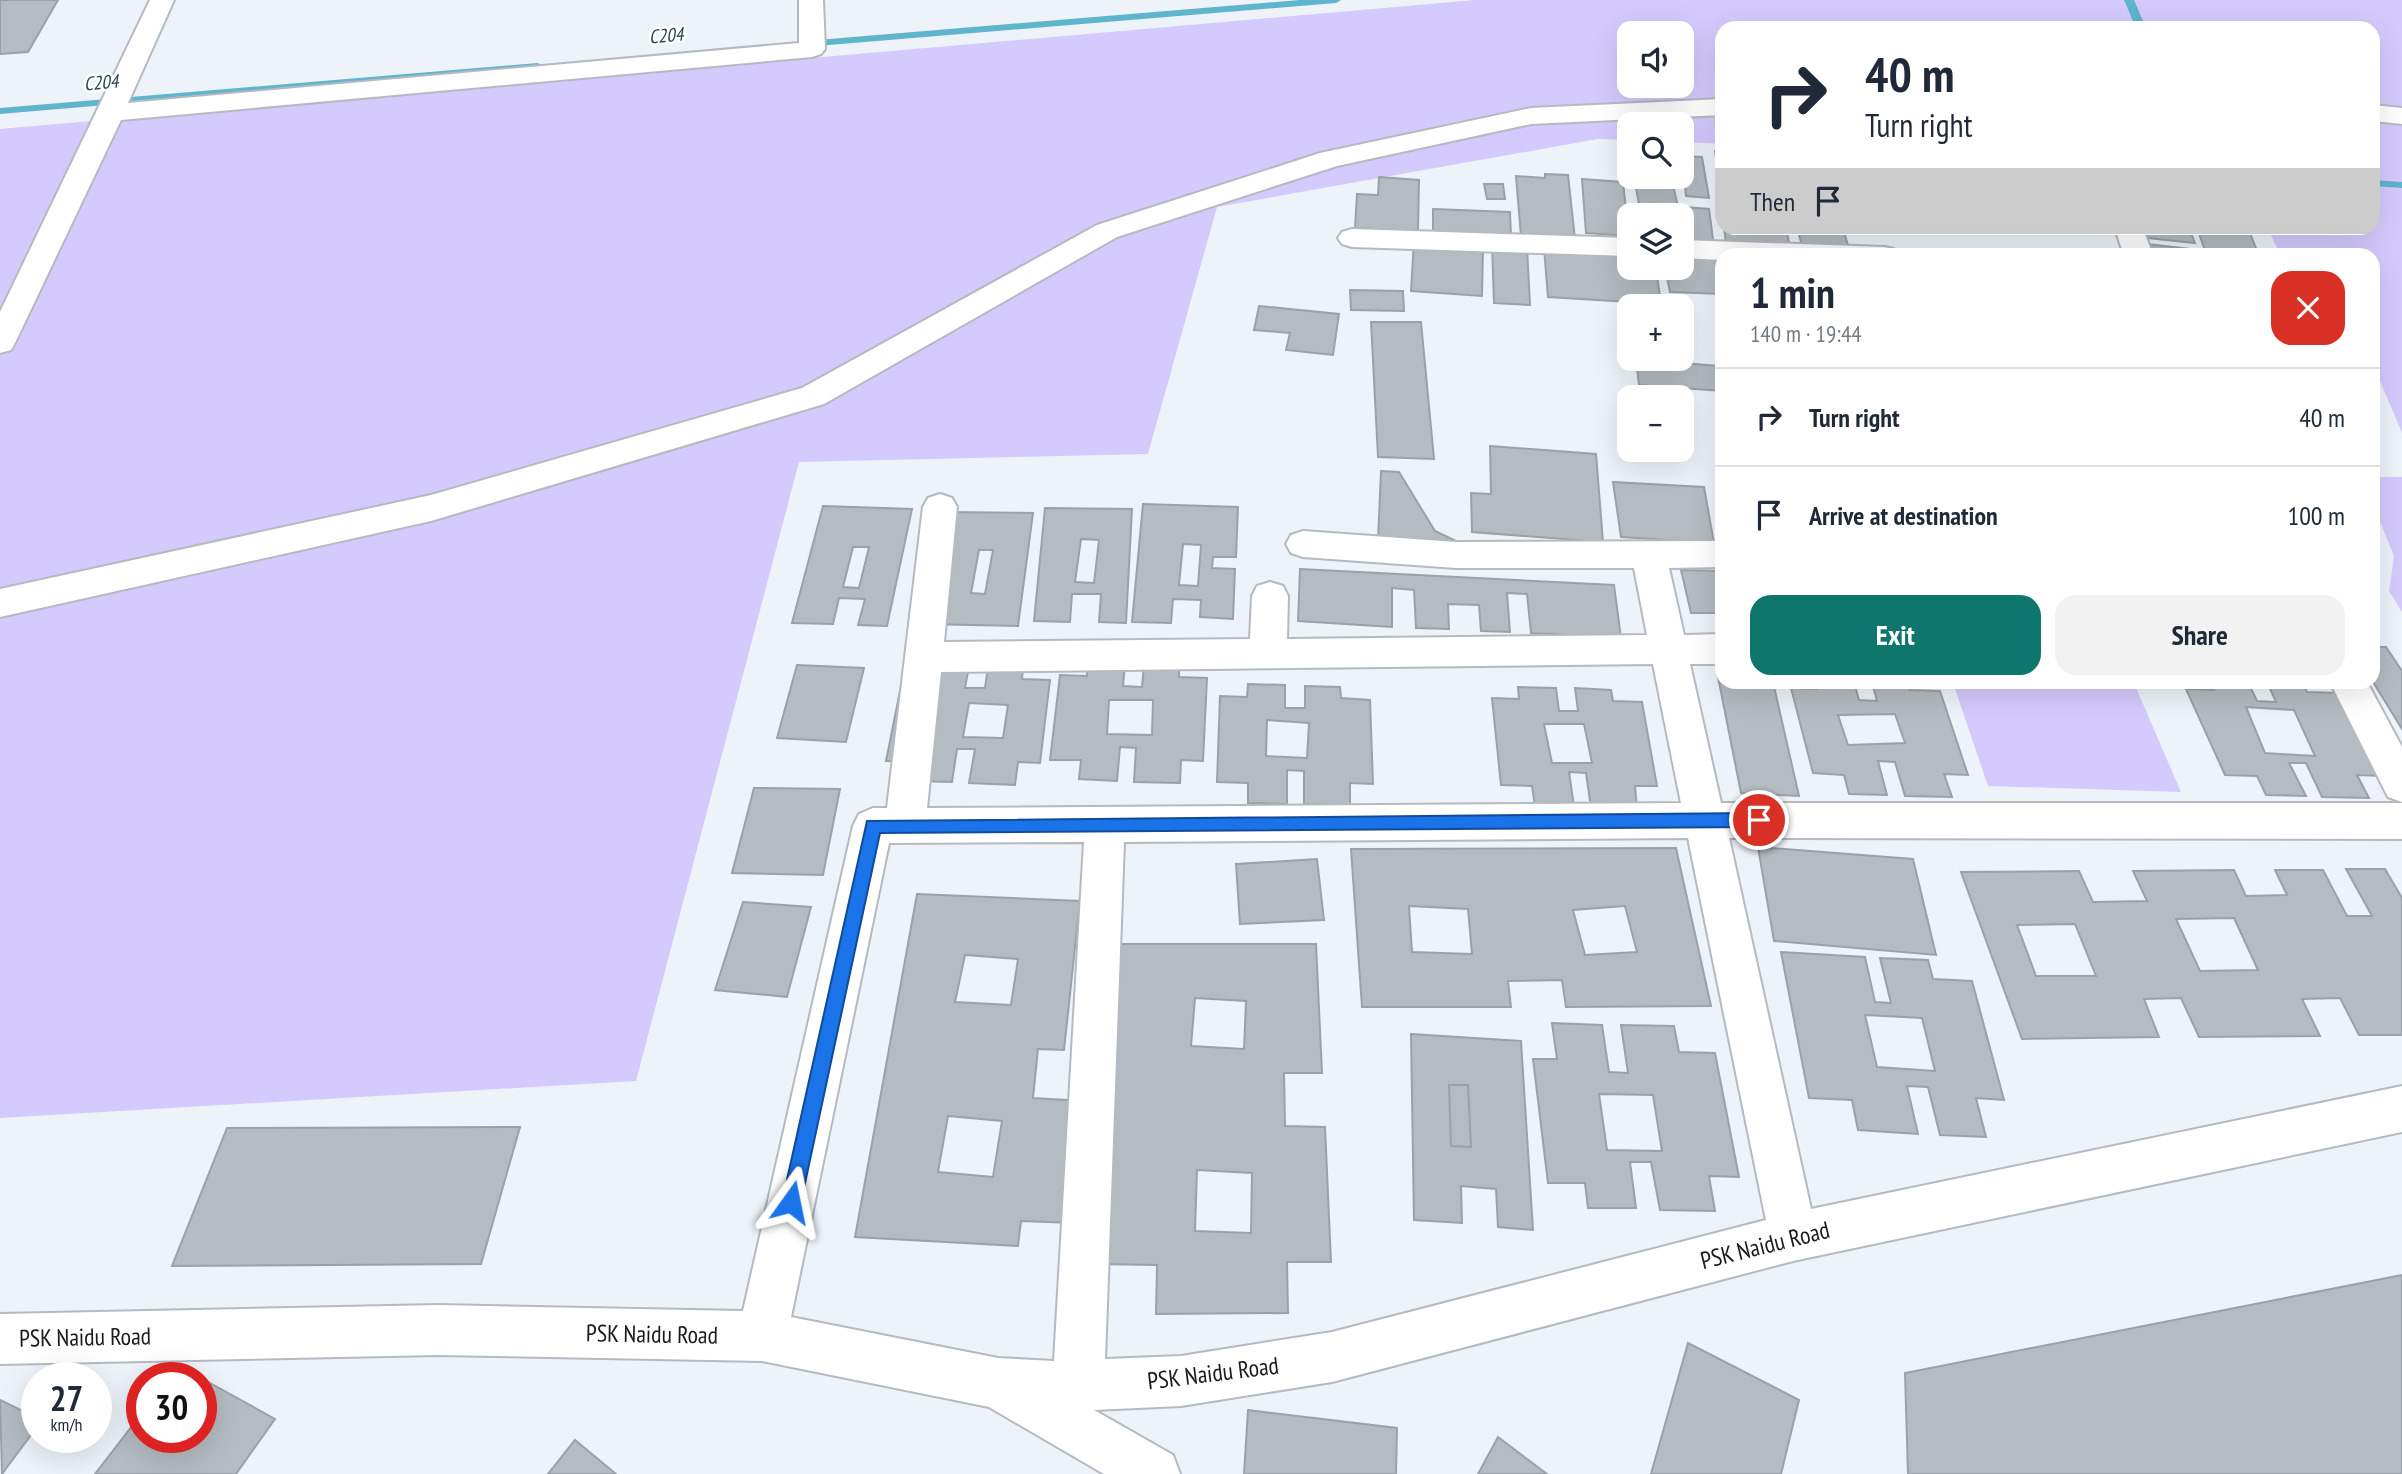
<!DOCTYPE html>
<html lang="en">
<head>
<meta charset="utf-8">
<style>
  :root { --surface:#fff; --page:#f2f2f3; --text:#1f2937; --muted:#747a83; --line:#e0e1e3; --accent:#0f766e }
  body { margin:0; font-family:"PT Sans Narrow",sans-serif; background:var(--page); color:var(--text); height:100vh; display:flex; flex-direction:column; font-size:26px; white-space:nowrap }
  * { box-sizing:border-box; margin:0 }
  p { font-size:23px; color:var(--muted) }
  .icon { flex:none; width:38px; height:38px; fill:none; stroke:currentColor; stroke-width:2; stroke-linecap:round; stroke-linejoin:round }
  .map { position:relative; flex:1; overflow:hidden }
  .details { position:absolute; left:1715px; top:248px; width:665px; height:441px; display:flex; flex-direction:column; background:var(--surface); border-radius:21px; box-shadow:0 7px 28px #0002 }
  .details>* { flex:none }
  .banner { position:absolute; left:1715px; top:21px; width:665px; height:214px; border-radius:21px; box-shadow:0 7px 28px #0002; background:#fff; color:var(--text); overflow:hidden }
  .buttons { position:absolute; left:1617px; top:21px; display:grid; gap:14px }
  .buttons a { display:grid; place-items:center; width:77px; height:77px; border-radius:14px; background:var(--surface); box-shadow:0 7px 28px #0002; font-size:35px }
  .speed { position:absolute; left:21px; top:1362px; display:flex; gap:14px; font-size:35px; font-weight:700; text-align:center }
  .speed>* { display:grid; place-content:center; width:91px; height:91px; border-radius:50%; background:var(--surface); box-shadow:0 7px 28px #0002; line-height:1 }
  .speed small { font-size:18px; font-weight:400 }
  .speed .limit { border:10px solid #d22; background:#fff; color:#111 }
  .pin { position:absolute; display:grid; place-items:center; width:60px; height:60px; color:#fff; margin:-30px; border:4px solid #fff; border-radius:50%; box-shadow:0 2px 7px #0007 }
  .me { position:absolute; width:77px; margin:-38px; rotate:12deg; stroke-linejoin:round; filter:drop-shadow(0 0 5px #0008) }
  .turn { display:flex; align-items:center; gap:24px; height:147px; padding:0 35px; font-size:32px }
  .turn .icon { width:91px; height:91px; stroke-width:2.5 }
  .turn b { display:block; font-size:49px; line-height:60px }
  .then { display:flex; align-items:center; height:66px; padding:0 35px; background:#0003; gap:14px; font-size:26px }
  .round { display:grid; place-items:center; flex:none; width:74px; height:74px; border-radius:21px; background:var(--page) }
  .summary { display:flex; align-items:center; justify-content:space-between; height:119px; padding:0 35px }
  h1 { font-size:42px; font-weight:600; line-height:52px }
  .cta { display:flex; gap:14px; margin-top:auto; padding:14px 35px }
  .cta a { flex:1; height:80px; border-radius:21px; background:var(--accent); color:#fff; font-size:28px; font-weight:600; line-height:80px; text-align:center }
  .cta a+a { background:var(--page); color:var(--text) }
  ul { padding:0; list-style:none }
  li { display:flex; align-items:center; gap:21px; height:98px; padding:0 35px; border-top:2px solid var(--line) }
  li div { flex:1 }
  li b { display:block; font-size:26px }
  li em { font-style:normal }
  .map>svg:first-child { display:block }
  .green { fill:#d5cafd; fill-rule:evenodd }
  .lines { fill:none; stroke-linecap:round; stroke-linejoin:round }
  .stream { fill:#5fb4ce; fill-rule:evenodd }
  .building { fill:#b4bcc1; stroke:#9aa1a7; stroke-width:2; fill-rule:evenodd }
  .minor-casing { stroke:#b5bac1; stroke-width:4 }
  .minor { fill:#fff; fill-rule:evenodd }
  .route { fill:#1a73e8; stroke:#114b97; stroke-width:2 }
  .labels { text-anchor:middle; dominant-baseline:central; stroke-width:5; stroke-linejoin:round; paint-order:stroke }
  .far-water-label { font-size:19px; font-style:italic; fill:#1f4652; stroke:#fff }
  .near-street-label { font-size:24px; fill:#191b1e; stroke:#fff }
</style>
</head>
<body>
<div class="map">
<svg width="2402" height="1474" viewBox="0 0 2402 1474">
  <rect width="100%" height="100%" fill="#eef3fa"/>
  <g class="green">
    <path d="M1475 0H2402V433L2378 376 2373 375V256L2280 255 2268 228H2373V28H1722V144L1682 142V124H1629V140L1598 139 1217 207 1148 454 799 462 636 1081 0 1118V129ZM1629 33H1682V86H1629Z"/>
    <path d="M2373 477H2402V612L2389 591 2394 556 2373 505Z"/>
    <path d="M1953 683H2134L2181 792 1988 786Z"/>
  </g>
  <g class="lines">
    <g class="stream">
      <path d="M1300 0H1341L1336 3 805 47 800 44 805 41Z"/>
      <path d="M2124 0H2134L2146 28H2136Z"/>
      <path d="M538 63 543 66 542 68 0 114V108Z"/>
      <path d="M2373 180 2402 182V188L2373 186Z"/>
    </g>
  </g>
  <g class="building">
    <path d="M0 0H58L28 52 0 54Z"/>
    <path d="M1715 151 1722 152V192H1721Z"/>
    <path d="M1682 156 1702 157 1709 198 1686 196Z"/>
    <path d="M1545 174 1568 175 1575 239 1521 236 1516 176 1545 178Z"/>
    <path d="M1379 177 1419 180 1418 231 1355 228 1357 194 1378 195Z"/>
    <path d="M1634 177H1671L1680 215H1641Z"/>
    <path d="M1582 179 1623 182 1629 236 1586 233Z"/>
    <path d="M1484 184H1503L1505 199H1487Z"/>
    <path d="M1685 207 1709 209 1714 247 1688 245Z"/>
    <path d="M1433 209 1510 212 1511 236 1433 233Z"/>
    <path d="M1724 228H1786L1790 247 1726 242Z"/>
    <path d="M1797 228H1843L1850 253 1803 249Z"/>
    <path d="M2135 228H2189L2195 243 2138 237Z"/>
    <path d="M2197 228H2248L2259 256H2207Z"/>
    <path d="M1414 241 1483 247 1482 296 1411 291Z"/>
    <path d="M2139 243 2198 250 2200 256H2142Z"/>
    <path d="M1492 245 1527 247 1530 305 1494 303Z"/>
    <path d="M1544 248 1629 253V268H1656L1661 304 1548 297Z"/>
    <path d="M1682 251 1775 256H1722V294L1670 292 1665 268H1682Z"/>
    <path d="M1350 290 1403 291 1404 311 1351 310Z"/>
    <path d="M1259 306 1339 314 1333 355 1286 350 1290 333 1254 330Z"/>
    <path d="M1371 322H1421L1434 459 1378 457Z"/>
    <path d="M1636 359 1718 366 1722 391 1639 385Z"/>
    <path d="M1490 446 1596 454 1603 542 1472 532 1471 493 1491 494Z"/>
    <path d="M1381 471 1399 472 1435 531 1458 542 1378 540Z"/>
    <path d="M1613 482 1704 487 1714 543 1621 537Z"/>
    <path d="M1143 504 1238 507 1236 557H1213L1212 568 1235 569 1233 619 1200 617 1201 600 1173 599 1171 623 1132 622ZM1183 544 1201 545 1198 586 1179 585Z"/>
    <path d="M823 506 912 509 887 626 858 625 865 599 839 598 833 624 792 623ZM853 547H869L859 588 843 587Z"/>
    <path d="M1045 508 1132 509 1126 623 1099 622 1101 594H1072L1070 622 1034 621ZM1081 539 1099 540 1094 583 1075 582Z"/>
    <path d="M945 512 1033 513 1018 626 925 624ZM979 550H993L985 594 971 593Z"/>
    <path d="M1300 569 1614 585 1621 638 1531 633 1527 594 1507 593 1510 632 1481 631 1479 605 1448 604 1449 629 1416 628 1414 590 1392 588V627L1298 621Z"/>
    <path d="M1681 570 1722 571V613H1691Z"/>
    <path d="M2373 647H2386L2402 671V729L2373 682Z"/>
    <path d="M1715 662H1722V682H1773L1799 796 1741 793Z"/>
    <path d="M1087 663 1125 665 1123 686 1142 687 1144 665 1179 667V677L1207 678 1203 761 1181 760 1180 783 1134 782 1136 748 1120 747 1117 781 1079 779 1081 760H1050L1060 675 1087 676ZM1109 700H1153L1152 735 1107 734Z"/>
    <path d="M797 665 864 668 846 742 777 738Z"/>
    <path d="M969 666 965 688H985L988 667 1023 668 1022 679 1050 680 1040 763 1018 762 1015 785 969 783 975 749H957L952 782 914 781 917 762 886 761 903 676ZM969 703 1008 705 1003 738 963 737Z"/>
    <path d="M1815 682H1854L1859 700 1877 701 1872 682H1908L1910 690 1940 691 1968 775 1944 774 1952 797 1905 796 1895 762 1878 761 1887 795 1849 794 1844 775 1813 773 1791 688 1817 689ZM1895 714 1905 743 1848 745 1838 715Z"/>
    <path d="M2210 682H2248L2257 701 2276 702 2267 682H2303L2307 692 2337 693 2381 776 2357 775 2369 798 2322 797 2306 763H2289L2306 796 2266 795 2257 776 2225 775 2186 689 2214 690ZM2246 707 2294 710 2315 756 2265 753Z"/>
    <path d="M1248 684 1285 685V708H1305V686L1340 687 1341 698 1370 700 1373 784 1350 783V806L1304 804V771L1287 770V804L1248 803V783L1217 782 1220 696 1247 697ZM1267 720 1309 723 1307 758 1266 756Z"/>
    <path d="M1518 687 1556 688 1559 711H1578L1575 688 1611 690 1613 701 1642 702 1657 786H1635L1637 808H1591L1586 773 1569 772 1574 807 1535 806 1532 786 1501 785 1492 698 1519 699ZM1544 724H1584L1592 763H1552Z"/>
    <path d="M754 788 840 789 823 875 732 873Z"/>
    <path d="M1758 847 1913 859 1936 955 1774 941Z"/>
    <path d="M1676 848 1711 1006 1566 1007 1562 980 1508 981 1511 1007H1362L1351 849ZM1409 906 1468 909 1472 954 1412 952ZM1625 906 1637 952 1585 955 1573 910Z"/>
    <path d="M1317 859 1324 920 1240 924 1236 864Z"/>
    <path d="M2346 869H2385L2402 898V1035H2359L2340 998 2302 999 2320 1036 2199 1037 2181 998 2144 999 2159 1037 2022 1039 1961 872 2079 871 2093 902 2147 901 2133 871 2234 870 2246 896 2287 895 2275 870H2323L2347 916H2372ZM2234 918 2258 970 2200 971 2176 919ZM2075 924 2096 976H2036L2017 925Z"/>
    <path d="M917 894 1080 901 1064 1050 1038 1049 1033 1098 1084 1101 1072 1223 1021 1221 1018 1246 855 1237ZM965 955 1018 959 1011 1005 955 1002ZM948 1116 1002 1121 993 1177 938 1172Z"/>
    <path d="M743 902 811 907 787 997 715 990Z"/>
    <path d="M1109 944H1316L1322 1073H1284L1285 1126 1325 1127 1331 1262H1287L1288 1313 1156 1314 1157 1265 1094 1264ZM1195 998 1246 1001 1244 1049 1191 1046ZM1197 1170 1252 1173 1251 1233 1195 1231Z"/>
    <path d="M1781 952 1865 957 1875 1002 1891 1003 1880 958 1928 960 1933 979 1972 981 2004 1100 1976 1098 1986 1137 1940 1135 1928 1087 1907 1086 1918 1134 1858 1130 1852 1100 1809 1098ZM1865 1015 1922 1018 1935 1071 1877 1067Z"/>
    <path d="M1552 1023 1602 1025 1609 1072 1628 1073 1621 1025 1674 1026 1679 1052 1715 1053 1739 1177 1709 1176 1715 1211 1660 1210 1651 1162H1630L1636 1208H1588L1585 1183H1548L1533 1059H1557ZM1599 1094 1653 1095 1662 1151 1607 1150Z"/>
    <path d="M1411 1034 1521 1041 1533 1230 1498 1227 1496 1189 1461 1186 1462 1223 1414 1220Z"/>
    <path d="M1449 1085H1468L1471 1147 1451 1146Z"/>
    <path d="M520 1127 481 1264 172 1266 227 1128Z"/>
    <path d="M2402 1275V1474H1908L1905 1373Z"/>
    <path d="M1688 1343 1799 1400 1781 1474H1651Z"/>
    <path d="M178 1365 200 1377H169Z"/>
    <path d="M201 1378 275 1419 236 1474H95L142 1413V1437H201Z"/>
    <path d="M0 1400 37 1418V1427L2 1474Z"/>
    <path d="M1248 1410 1397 1428 1396 1474H1244Z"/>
    <path d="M1498 1437 1547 1474H1478Z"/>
    <path d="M575 1440 616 1474H548Z"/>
  </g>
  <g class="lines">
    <g class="minor-casing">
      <g id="minor">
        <path d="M150 0H174L128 103 799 43V0H823L825 49 821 54 812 57 121 120 15 343 11 350 0 353V312Z"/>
        <path d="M1722 99V115L1531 124 1337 166 1117 237 824 404 431 521 0 617V589L431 495 802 388 1097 225 1320 153 1531 108Z"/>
        <path d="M2373 105 2402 108V124L2373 121Z"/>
        <path d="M2115 228H2143L2153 256H2124Z"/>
        <path d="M1352 229 1629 238V256L1352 247 1342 244 1338 238 1342 232Z"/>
        <path d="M1682 240 1884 247 1894 249 1898 256H1722V260L1682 258Z"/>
        <path d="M940 494 952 498 957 507 944 642 1250 639 1252 596 1257 586 1270 582 1283 586 1288 596 1287 639 1647 635 1634 568H1456L1303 557 1291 553 1286 544 1291 535 1303 531 1456 542 1722 541V567L1669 568 1684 635 1722 634V664H1690L1721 803H2402V839L1729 838 1811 1209 2402 1086V1132L1793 1261 1332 1382 1181 1406 1094 1410 1173 1455 1180 1474H1104L989 1407 762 1361 438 1355 0 1364V1314L438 1305 743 1311 853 826 859 814 873 808H887L923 507 928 498ZM1653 664 1681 803 927 808 941 672ZM1688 838 1766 1220 1332 1332 1181 1356 1105 1359 1124 842ZM1084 842 1054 1361 998 1358 791 1317 889 843Z"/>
        <path d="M2330 682H2367L2402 747V802L2388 797Z"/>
      </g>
    </g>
    <use href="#minor" class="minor"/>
  </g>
  <path class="route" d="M1759 813 1765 815 1767 820 1765 825 1759 827 880 833 801 1202 798 1208 791 1211 784 1208 782 1202 867 821Z"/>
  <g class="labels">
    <g class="far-water-label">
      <text transform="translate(666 35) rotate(-5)">C204</text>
      <text transform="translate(101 82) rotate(-5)">C204</text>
    </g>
    <g class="near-street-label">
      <text transform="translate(1765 1245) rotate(-14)">PSK Naidu Road</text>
      <text transform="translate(652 1334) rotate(1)">PSK Naidu Road</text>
      <text transform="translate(85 1337) rotate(-1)">PSK Naidu Road</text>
      <text transform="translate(1213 1373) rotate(-7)">PSK Naidu Road</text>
    </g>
  </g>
</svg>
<div class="buttons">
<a><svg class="icon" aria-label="sound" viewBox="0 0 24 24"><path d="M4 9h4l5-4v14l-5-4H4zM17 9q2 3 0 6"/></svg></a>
<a><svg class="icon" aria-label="search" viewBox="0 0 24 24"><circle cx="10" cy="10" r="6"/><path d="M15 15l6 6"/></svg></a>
<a><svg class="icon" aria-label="layers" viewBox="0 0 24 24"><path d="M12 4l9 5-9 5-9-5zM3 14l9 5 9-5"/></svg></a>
<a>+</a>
<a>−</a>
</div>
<div class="speed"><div>27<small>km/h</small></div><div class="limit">30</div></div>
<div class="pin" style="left:1759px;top:820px;background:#d93025"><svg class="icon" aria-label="arrive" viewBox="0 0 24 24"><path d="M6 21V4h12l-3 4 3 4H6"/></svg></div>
<svg class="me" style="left:791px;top:1202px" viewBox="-20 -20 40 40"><path d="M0-17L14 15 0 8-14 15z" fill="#1a73e8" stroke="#fff" stroke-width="4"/></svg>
<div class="banner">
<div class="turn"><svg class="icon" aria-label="right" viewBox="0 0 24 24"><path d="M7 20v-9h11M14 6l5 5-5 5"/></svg><div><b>40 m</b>Turn right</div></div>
<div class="then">Then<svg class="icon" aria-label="arrive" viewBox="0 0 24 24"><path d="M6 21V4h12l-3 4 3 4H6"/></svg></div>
</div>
<section class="details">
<div class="summary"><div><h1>1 min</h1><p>140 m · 19:44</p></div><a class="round" style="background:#d93025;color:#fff"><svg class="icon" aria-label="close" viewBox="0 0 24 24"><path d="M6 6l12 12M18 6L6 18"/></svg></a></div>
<ul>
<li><svg class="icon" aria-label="right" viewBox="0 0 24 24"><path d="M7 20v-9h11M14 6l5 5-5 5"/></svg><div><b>Turn right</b></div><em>40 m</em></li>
<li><svg class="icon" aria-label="arrive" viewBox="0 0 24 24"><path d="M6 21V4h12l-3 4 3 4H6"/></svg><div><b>Arrive at destination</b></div><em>100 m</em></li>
</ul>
<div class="cta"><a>Exit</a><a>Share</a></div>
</section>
</div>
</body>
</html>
